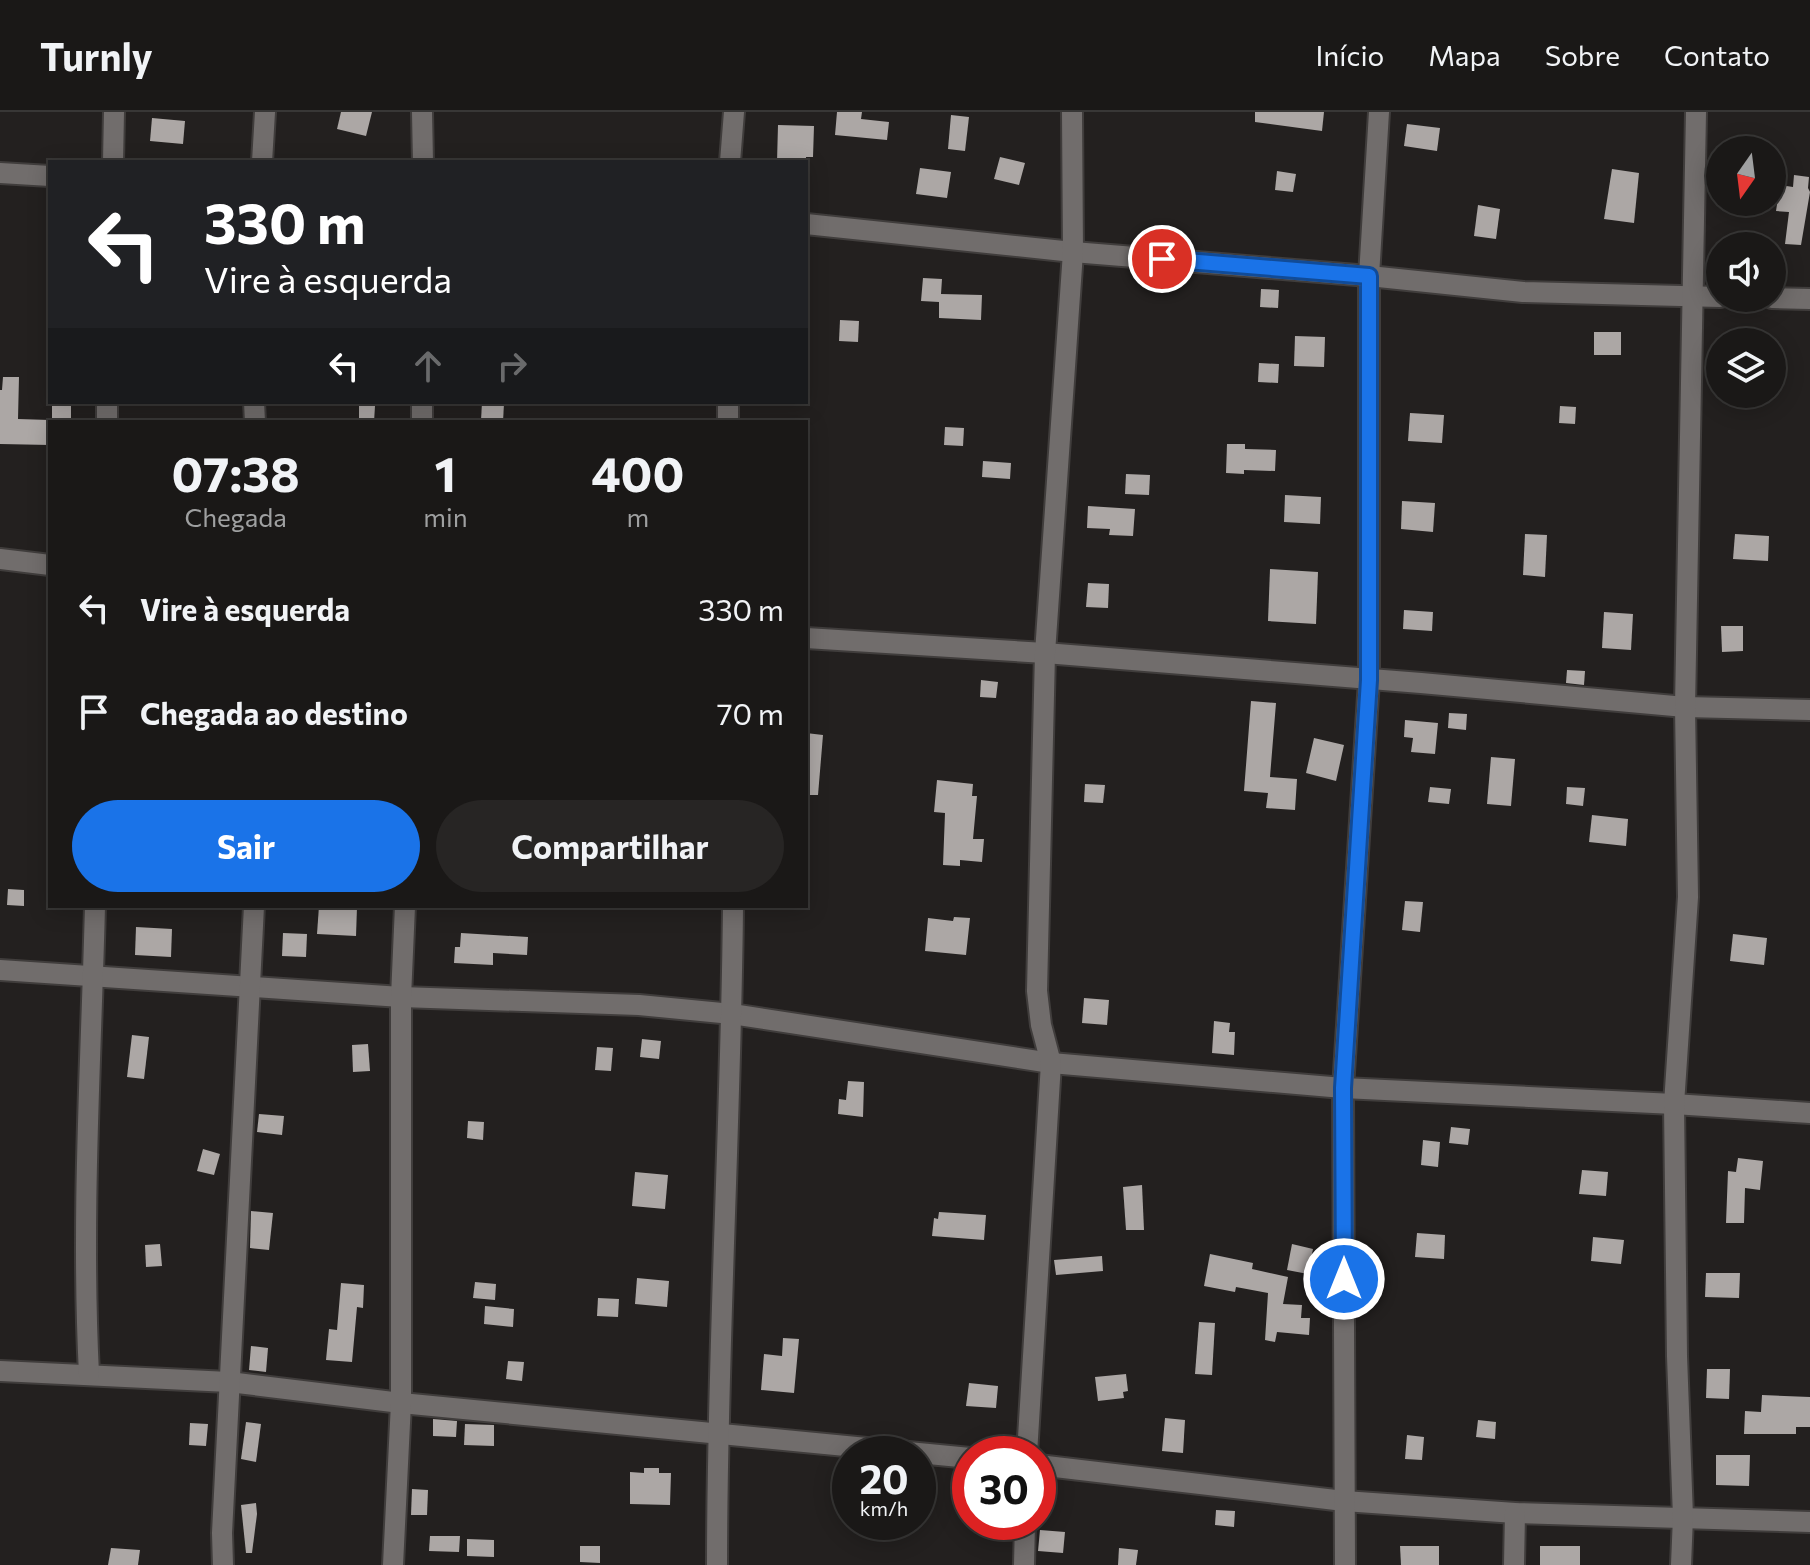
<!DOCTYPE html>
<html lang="pt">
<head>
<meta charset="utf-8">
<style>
  :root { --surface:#1a1817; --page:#272524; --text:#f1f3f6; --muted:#9fa0a1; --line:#383736; --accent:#1a73e8 }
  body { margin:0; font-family:Commissioner,sans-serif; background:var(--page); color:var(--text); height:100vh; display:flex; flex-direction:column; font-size:30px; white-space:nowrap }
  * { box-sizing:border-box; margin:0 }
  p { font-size:26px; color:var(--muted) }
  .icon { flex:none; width:44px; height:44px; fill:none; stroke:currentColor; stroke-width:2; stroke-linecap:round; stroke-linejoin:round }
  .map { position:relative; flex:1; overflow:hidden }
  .drawer { position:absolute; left:48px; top:308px; width:760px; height:488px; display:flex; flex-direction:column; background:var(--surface); border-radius:0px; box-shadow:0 4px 20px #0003,0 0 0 2px var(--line) }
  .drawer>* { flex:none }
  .top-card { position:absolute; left:48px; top:48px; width:760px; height:244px; border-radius:0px; box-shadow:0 4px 20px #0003,0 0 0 2px var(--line); background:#202124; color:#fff; overflow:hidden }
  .needle { width:52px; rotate:194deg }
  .tools { position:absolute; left:1706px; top:24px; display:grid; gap:16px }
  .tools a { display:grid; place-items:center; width:80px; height:80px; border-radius:50%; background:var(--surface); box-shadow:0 4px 20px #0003,0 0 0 2px var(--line); font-size:40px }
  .speed { position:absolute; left:832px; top:1324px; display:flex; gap:16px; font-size:40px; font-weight:700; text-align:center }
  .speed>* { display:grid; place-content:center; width:104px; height:104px; border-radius:50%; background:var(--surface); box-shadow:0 4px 20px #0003,0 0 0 2px var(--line); line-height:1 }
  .speed small { font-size:20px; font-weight:400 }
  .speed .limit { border:12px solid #d22; background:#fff; color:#111 }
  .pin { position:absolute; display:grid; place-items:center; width:68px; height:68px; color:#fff; margin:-34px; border:4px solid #fff; border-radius:50%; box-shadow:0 2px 8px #0007 }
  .me { position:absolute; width:88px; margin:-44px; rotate:0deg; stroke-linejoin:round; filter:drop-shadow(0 0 6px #0008) }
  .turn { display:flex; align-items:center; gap:28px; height:168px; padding:0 24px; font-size:36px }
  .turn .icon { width:104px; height:104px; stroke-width:2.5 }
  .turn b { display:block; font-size:56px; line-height:68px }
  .lanes { display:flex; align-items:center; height:76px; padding:0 24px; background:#0003; justify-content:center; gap:40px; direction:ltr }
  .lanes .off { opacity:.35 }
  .eta { display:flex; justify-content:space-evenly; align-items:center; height:136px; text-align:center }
  .eta b { font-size:48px; font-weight:700; line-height:56px }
  .cta { display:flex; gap:16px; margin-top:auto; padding:16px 24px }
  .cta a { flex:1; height:92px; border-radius:48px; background:var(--accent); color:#fff; font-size:32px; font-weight:700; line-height:92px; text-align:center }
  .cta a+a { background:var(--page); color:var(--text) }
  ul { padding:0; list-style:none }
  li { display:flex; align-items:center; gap:24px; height:104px; padding:0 24px }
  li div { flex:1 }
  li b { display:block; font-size:30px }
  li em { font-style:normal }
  header { display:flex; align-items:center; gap:48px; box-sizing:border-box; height:112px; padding:0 40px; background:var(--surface); border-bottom:2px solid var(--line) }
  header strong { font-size:38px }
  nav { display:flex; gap:44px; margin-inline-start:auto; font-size:28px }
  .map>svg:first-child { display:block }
  .building { fill:#aca7a5 }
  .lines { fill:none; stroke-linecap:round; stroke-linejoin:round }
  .minor-casing { stroke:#403d3c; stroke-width:24 }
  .minor { stroke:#716d6c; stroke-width:20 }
  .route-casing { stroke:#114b97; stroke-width:20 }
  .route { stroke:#1a73e8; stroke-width:14 }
</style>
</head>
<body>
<header>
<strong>Turnly</strong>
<nav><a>Início</a><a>Mapa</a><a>Sobre</a><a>Contato</a></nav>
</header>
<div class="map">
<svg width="1810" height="1453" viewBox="0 0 1810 1453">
  <rect width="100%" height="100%" fill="#23201f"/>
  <g class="building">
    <path d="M341 0H372L366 24 337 17Z"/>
    <path d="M837 0H862L861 7 889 10 887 28 835 23Z"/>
    <path d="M1255 0H1324L1322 19 1255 10Z"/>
    <path d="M951 3 969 5 965 39 948 37Z"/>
    <path d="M152 6 185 9 183 32 150 29Z"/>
    <path d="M1407 12 1440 16 1437 39 1404 34Z"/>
    <path d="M778 13 814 14 813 45H806V50H777Z"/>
    <path d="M1000 45 1025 51 1019 73 994 67Z"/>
    <path d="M920 56 951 60 947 86 916 82Z"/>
    <path d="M1612 57 1639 61 1634 111 1604 107Z"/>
    <path d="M1277 59 1296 62 1293 80 1275 78Z"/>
    <path d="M1794 63 1809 65 1808 76 1810 80 1801 133 1785 132 1789 100 1776 99 1780 73 1793 75Z"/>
    <path d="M1478 93 1500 97 1496 127 1474 124Z"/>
    <path d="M923 166 942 167 941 182 982 183 981 208 939 206V190L921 189Z"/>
    <path d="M1261 177 1279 178 1278 196 1260 195Z"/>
    <path d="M840 208 859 209 858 230 839 229Z"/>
    <rect x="1594" y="220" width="27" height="23"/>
    <path d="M1295 224 1325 225 1324 255 1294 254Z"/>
    <path d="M1259 251 1279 252 1278 271 1258 270Z"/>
    <path d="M3 265H19L18 307 50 308V333L0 332V278H2Z"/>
    <rect x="52" y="290" width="19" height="20"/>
    <path d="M482 291 504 292 503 309 481 308Z"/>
    <path d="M359 293 375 294 374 310H359Z"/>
    <path d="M1560 294 1576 295 1575 312 1559 311Z"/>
    <path d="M1410 301 1444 303 1442 331 1408 329Z"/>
    <path d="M945 315 964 316 963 334 944 333Z"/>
    <path d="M1227 332H1245V337L1276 338 1275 359 1244 358V362L1226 361Z"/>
    <path d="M983 349 1011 351 1010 367 982 365Z"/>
    <path d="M1126 362 1150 363 1149 383 1125 382Z"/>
    <path d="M1285 383 1321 385 1320 412 1284 410Z"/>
    <path d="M1402 389 1435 391 1433 420 1401 417Z"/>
    <path d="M1088 394 1135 397 1133 424 1109 423 1110 417 1087 416Z"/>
    <path d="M1525 422 1547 423 1545 465 1523 463Z"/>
    <path d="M1735 422 1769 424 1768 449 1733 447Z"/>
    <path d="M1270 457 1318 460 1316 512 1268 509Z"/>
    <path d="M1088 471 1109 472 1108 496 1086 495Z"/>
    <path d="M1404 498 1433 500 1432 519 1403 517Z"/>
    <path d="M1604 500 1633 502 1631 538 1602 536Z"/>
    <path d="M1721 514H1743V539L1722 540Z"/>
    <path d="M1567 558 1585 559 1584 573 1566 571Z"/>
    <path d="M981 568 998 570 996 586 980 585Z"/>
    <path d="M1251 589 1276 591 1270 665 1297 667 1295 698 1266 696 1268 681 1244 679Z"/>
    <path d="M1449 601 1467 602 1466 618 1448 616Z"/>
    <path d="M1405 608 1438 611 1435 642 1411 640 1413 626 1404 625Z"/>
    <path d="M806 621 823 623 818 683H806Z"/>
    <path d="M1314 626 1344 633 1336 669 1306 661Z"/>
    <path d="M1491 645 1515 647 1511 694 1487 692Z"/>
    <path d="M937 668 973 672 972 684H977L973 727H984L982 750 960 748V754L943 753 945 701 934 700Z"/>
    <path d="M1085 672 1105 673 1103 691 1084 690Z"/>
    <path d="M1430 675 1451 677 1449 692 1428 690Z"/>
    <path d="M1567 675 1585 676 1583 694 1566 692Z"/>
    <path d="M1592 703 1628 707 1626 734 1589 730Z"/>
    <path d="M8 777 24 778V794L7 793Z"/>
    <path d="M1405 789 1423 790 1420 820 1402 818Z"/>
    <path d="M319 794 357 795 356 824 317 822Z"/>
    <path d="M954 805 970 806 966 843 925 839 928 806 953 809Z"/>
    <path d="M136 815 172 817 171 845 135 843Z"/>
    <path d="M283 821 307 822 306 845 282 844Z"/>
    <path d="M461 821 528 825 527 843 493 841V853L454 851 455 835H460Z"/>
    <path d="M1733 822 1767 826 1764 853 1730 849Z"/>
    <path d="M1084 886 1109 888 1107 913 1082 911Z"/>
    <path d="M1214 909 1230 911 1229 920H1235L1234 943 1212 941Z"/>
    <path d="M132 923 149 925 144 967 127 965Z"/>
    <path d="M642 927 661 929 659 947 640 945Z"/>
    <path d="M368 932 370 959 353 960 352 933Z"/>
    <path d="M597 935 613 936 611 959 595 958Z"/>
    <path d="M848 969 864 970 863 1005 838 1002 839 987 846 988Z"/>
    <path d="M259 1002 284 1004 282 1023 257 1020Z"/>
    <path d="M468 1009 484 1010 483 1028 467 1026Z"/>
    <path d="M1451 1015 1470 1017 1468 1033 1449 1031Z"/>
    <path d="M1423 1028 1440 1030 1438 1055 1421 1053Z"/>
    <path d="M203 1037 220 1042 214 1063 197 1059Z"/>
    <path d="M1738 1046 1763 1049 1760 1078 1745 1076 1744 1111H1726L1728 1059 1736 1060Z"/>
    <path d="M1582 1058 1608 1060 1606 1084 1579 1082Z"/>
    <path d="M635 1060 668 1063 665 1097 632 1094Z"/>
    <path d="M1142 1073 1144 1118H1126L1123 1075Z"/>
    <path d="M251 1099 273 1101 269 1138 250 1136Z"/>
    <path d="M939 1100 986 1103 984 1128 932 1124 934 1106 938 1107Z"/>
    <path d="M1417 1121 1445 1123 1444 1147 1415 1145Z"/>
    <path d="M1593 1125 1624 1128 1621 1152 1591 1149Z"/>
    <path d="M160 1132 162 1154 146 1155 145 1133Z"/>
    <path d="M1292 1132 1313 1137 1308 1162 1287 1158Z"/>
    <path d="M1210 1142 1253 1151 1252 1157 1288 1165 1283 1192 1302 1193 1301 1206H1310L1309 1223 1277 1220 1275 1230 1265 1228 1268 1181 1236 1175 1235 1180 1204 1174Z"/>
    <path d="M1102 1144 1103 1159 1056 1163 1054 1148Z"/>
    <path d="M1706 1161H1740L1739 1186 1705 1185Z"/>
    <path d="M637 1166 669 1169 667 1195 635 1192Z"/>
    <path d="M475 1170 496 1172 495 1188 473 1186Z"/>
    <path d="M341 1171 364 1173 363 1196 357 1195 352 1250 326 1248 329 1217 337 1218Z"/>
    <path d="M598 1186 619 1187 618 1205 597 1204Z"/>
    <path d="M485 1194 514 1197 513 1215 484 1212Z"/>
    <path d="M1199 1210 1215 1211 1212 1263 1195 1262Z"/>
    <path d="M783 1226 799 1227 794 1281 761 1278 764 1242 782 1244Z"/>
    <path d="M251 1234 268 1236 266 1260 249 1258Z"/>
    <path d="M508 1249 524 1250 522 1269 506 1267Z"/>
    <path d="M1707 1257H1730L1729 1287 1706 1286Z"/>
    <path d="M1126 1262 1128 1279 1123 1280 1124 1286 1098 1289 1095 1265Z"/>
    <path d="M969 1271 998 1274 996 1296 966 1294Z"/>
    <path d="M1762 1283 1810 1285V1315H1796V1322H1744L1745 1299 1761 1300Z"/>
    <path d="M1165 1306 1185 1308 1183 1341 1162 1339Z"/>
    <path d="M433 1307 457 1309 456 1325 433 1324Z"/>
    <path d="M1478 1308 1496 1310 1495 1327 1476 1325Z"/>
    <path d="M246 1310 261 1312 256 1350 241 1347Z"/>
    <path d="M190 1311 208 1312 206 1334 189 1333Z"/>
    <path d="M465 1312 494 1313V1334L464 1333Z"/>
    <path d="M1407 1323 1424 1325 1422 1348 1405 1347Z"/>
    <path d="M1716 1343H1750L1749 1374 1716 1373Z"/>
    <path d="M644 1356H659V1361H671L670 1393 630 1392V1360L644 1361Z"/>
    <path d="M412 1377 428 1378 427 1403H411Z"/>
    <path d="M256 1391 257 1402 252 1441H246L241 1393Z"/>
    <path d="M1216 1398 1235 1399 1234 1415 1215 1413Z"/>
    <path d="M1040 1418 1065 1420 1063 1441 1038 1439Z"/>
    <path d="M430 1424H460L459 1440 429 1439Z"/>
    <path d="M467 1427 494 1428V1445L467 1444Z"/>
    <path d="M580 1434H600V1451L580 1450Z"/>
    <path d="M1400 1434H1439V1453H1401Z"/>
    <rect x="1540" y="1434" width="40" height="19"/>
    <path d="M111 1436 140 1438 138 1453H108Z"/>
    <path d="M1119 1436 1138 1438 1136 1453H1118Z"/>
  </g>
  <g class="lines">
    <g class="minor-casing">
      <g id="minor">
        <path d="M422 0 423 50"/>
        <path d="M113 50 114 0"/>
        <path d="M262 50 265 0"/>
        <path d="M730 50 734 0"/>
        <path d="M0 61 50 64"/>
        <path d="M806 112 1073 140 1369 164 1523 180 1720 185"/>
        <path d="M1772 186 1810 187"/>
        <path d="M254 290 255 310"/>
        <path d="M728 290V310"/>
        <path d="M107 310V290"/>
        <path d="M422 310V290"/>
        <path d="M0 447 50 453"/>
        <path d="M806 526 1045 541 1421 571 1685 595 1810 598"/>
        <path d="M0 858 401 885 639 893 732 902 1051 951 1343 976 1674 992 1810 1001"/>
        <path d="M0 1259 229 1270 401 1291 970 1346"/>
        <path d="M89 1262C81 1106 91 950 95 794"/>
        <path d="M1027 1342 1051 951 1041 913 1037 879 1045 541 1073 140 1072 0"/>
        <path d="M1038 1353 1344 1389 1515 1401 1810 1410"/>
        <path d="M223 1453 222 1421 254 794"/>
        <path d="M393 1453 401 1291V885L405 794"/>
        <path d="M717 1453C717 1233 731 1014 733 794"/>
        <path d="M1024 1453 1025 1410"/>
        <path d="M1345 1453 1343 976 1369 568V164L1379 0"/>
        <path d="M1514 1453 1515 1401"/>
        <path d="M1681 1453 1683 1405 1677 1244 1674 992 1688 785 1685 595 1696 0"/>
      </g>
    </g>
    <use href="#minor" class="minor"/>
  </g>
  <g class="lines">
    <g class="route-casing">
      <path id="route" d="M1162 147 1369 164V568L1343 976 1344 1167"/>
    </g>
    <use href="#route" class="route"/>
  </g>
</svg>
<div class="tools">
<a><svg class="needle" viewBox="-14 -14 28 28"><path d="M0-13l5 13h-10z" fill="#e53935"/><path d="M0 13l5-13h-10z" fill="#9fa0a1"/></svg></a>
<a><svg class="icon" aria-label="sound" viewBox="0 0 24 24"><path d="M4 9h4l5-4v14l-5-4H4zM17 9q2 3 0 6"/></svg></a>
<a><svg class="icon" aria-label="layers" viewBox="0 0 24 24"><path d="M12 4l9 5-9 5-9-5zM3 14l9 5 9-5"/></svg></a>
</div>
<div class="speed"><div>20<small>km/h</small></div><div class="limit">30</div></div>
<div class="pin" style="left:1162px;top:147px;background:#d93025"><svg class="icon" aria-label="arrive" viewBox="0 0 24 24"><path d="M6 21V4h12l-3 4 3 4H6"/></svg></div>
<svg class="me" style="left:1344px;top:1167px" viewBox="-20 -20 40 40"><circle r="17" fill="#1a73e8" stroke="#fff" stroke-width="3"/><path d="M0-11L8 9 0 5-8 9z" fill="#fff"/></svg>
<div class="top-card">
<div class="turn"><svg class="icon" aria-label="left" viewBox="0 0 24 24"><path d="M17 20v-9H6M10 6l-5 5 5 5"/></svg><div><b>330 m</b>Vire à esquerda</div></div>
<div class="lanes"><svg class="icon" aria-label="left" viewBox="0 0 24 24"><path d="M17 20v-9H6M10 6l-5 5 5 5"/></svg><svg class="icon off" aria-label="ahead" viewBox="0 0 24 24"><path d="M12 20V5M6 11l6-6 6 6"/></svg><svg class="icon off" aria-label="right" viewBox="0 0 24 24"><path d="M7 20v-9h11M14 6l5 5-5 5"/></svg></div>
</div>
<section class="drawer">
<div class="eta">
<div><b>07:38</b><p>Chegada</p></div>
<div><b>1</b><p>min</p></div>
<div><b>400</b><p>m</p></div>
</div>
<ul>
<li><svg class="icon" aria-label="left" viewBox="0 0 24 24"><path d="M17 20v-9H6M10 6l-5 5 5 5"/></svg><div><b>Vire à esquerda</b></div><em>330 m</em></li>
<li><svg class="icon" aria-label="arrive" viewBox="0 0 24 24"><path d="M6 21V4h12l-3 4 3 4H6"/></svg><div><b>Chegada ao destino</b></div><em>70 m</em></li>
</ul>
<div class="cta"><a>Sair</a><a>Compartilhar</a></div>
</section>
</div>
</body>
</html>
